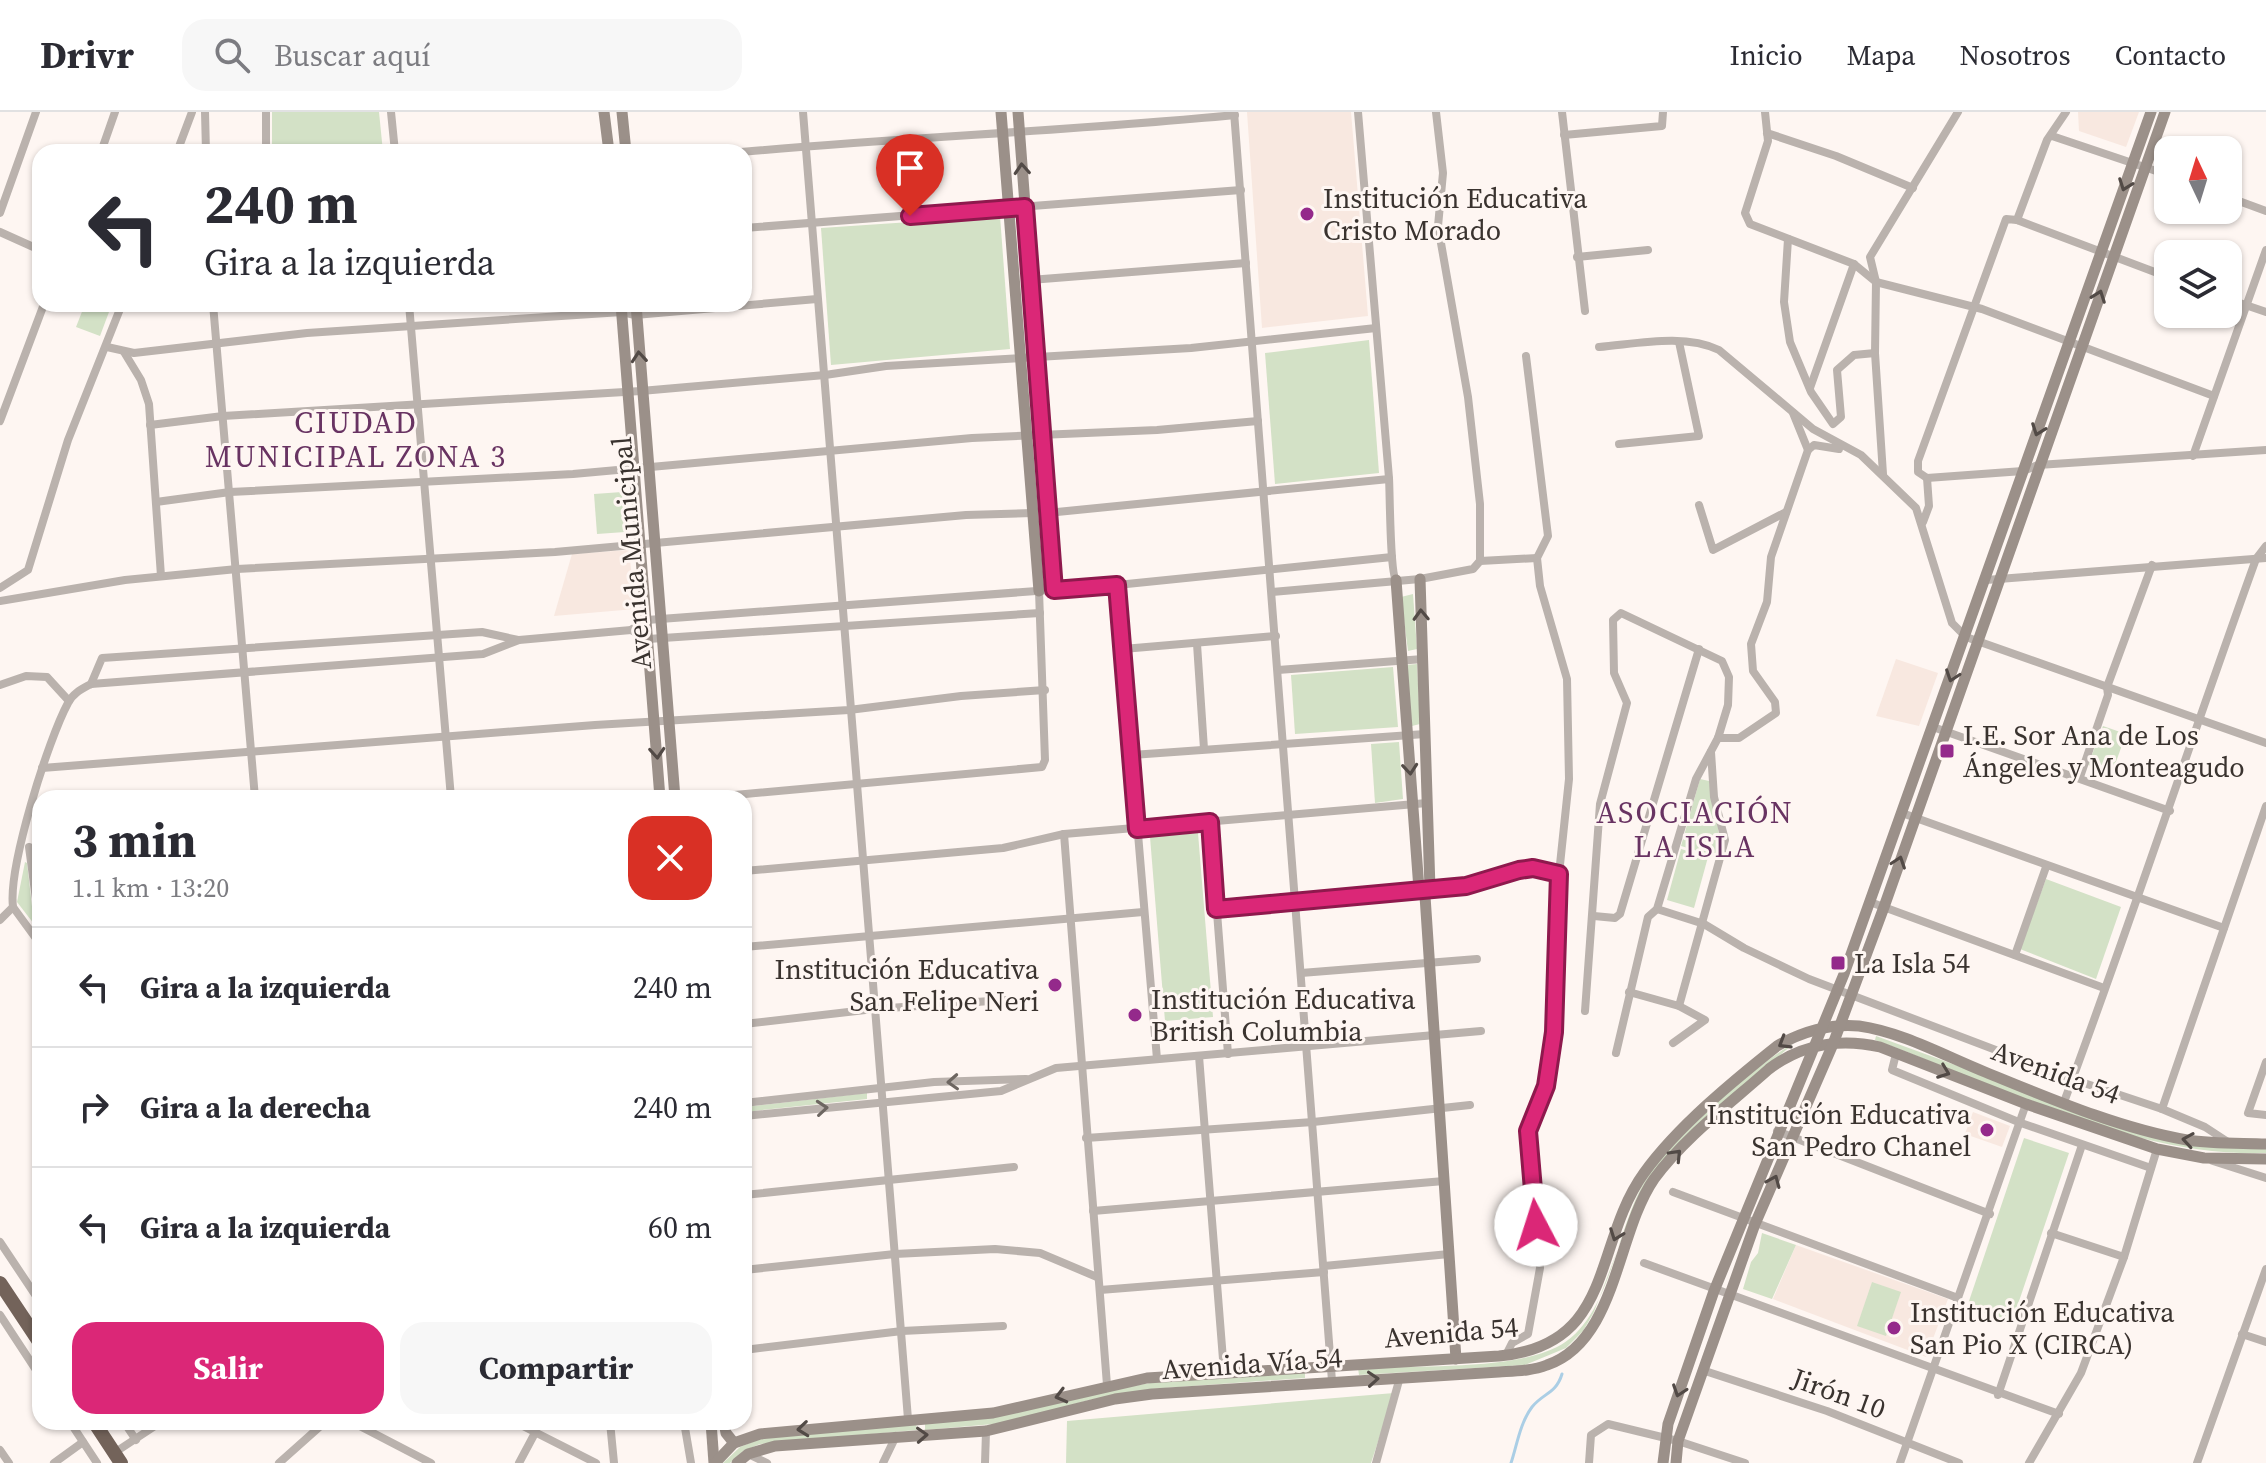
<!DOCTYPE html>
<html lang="es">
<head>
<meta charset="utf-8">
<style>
  :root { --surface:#fff; --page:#f7f7f7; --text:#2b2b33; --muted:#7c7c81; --line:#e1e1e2; --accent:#db2777 }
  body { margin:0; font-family:"Source Serif 4",serif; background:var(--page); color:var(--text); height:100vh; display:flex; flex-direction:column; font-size:30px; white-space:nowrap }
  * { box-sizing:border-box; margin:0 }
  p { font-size:26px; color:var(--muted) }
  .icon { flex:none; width:44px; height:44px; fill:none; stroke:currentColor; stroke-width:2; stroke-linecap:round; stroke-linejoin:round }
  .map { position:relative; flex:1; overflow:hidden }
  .details { position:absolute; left:32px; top:678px; width:720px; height:640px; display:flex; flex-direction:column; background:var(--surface); border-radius:24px; box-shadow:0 2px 6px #0004 }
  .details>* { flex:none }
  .banner { position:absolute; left:32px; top:32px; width:720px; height:168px; border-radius:24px; box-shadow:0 2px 6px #0004; background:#fff; color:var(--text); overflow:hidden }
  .needle { width:52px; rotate:356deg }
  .fabs { position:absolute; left:2154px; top:24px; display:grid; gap:16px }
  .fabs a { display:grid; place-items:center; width:88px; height:88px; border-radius:16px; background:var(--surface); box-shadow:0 2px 6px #0004; font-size:40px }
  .pin { position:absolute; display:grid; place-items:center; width:68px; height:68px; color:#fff; margin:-82px -34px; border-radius:50% 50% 50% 0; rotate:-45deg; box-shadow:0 0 8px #0007 }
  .pin .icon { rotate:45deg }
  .me { position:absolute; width:88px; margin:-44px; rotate:355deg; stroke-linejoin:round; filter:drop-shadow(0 0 6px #0008) }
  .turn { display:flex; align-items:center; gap:28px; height:168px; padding:0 40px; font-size:36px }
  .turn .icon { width:104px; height:104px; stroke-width:2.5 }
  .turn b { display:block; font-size:56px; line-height:68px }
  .round { display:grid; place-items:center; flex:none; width:84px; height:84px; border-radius:24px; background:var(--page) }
  .overview { display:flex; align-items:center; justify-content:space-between; height:136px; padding:0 40px }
  h1 { font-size:48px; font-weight:700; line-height:60px }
  .action { display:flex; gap:16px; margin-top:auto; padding:16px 40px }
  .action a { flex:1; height:92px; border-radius:24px; background:var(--accent); color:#fff; font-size:32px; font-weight:700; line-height:92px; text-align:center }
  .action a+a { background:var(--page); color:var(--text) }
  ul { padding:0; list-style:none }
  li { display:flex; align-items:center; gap:24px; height:120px; padding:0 40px; border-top:2px solid var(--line) }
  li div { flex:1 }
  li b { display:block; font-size:30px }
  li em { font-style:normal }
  header { display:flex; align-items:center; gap:48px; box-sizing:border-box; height:112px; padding:0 40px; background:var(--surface); border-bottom:2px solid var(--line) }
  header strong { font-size:38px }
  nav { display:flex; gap:44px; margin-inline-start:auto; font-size:28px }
  .search { width:560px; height:72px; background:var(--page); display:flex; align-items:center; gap:20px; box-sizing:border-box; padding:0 28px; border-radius:24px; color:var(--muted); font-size:30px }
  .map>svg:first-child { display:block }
  .built { fill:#f8e8e0 }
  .green { fill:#d3e1c6 }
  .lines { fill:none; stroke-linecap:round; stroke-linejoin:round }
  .stream { stroke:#abcee5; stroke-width:3 }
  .street { stroke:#bab2ad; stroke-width:8 }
  .secondary { stroke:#9b9089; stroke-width:11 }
  .highway { stroke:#73635a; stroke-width:14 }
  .oneway { stroke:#524a46 }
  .oneway2 { stroke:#6d6661 }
  .route-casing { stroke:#8e194d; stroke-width:20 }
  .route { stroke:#db2777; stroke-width:14 }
  .poi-dot { fill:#94298b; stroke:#fef6f2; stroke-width:3 }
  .labels { text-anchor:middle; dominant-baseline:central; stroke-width:6; stroke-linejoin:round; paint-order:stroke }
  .poi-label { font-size:28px; fill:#3a332f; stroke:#fef6f2; text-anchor:start }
  .street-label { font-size:28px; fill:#3a332f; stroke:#fef6f2 }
  .neighbourhood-label { font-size:30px; letter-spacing:2px; fill:#683362; stroke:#fef6f2 }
</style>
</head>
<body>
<header>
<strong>Drivr</strong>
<div class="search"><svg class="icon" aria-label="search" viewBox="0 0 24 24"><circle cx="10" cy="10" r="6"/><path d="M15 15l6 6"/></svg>Buscar aquí</div>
<nav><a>Inicio</a><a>Mapa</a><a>Nosotros</a><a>Contacto</a></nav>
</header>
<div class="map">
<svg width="2266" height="1351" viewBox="0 0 2266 1351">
  <rect width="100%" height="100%" fill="#fef6f2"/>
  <g class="built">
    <path d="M1247 0H1351L1368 204 1262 216Z"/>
    <path d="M2078 0H2139L2126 35 2079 19Z"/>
    <path d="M629 438 635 497 554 504 572 442Z"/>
    <path d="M1896 547 1938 561 1919 614 1876 604Z"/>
    <path d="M1973 1000 2010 1014 2002 1035 1965 1022Z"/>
    <path d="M1796 1133 1948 1187 1926 1245 1773 1187Z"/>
  </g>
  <g class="green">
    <path d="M272 0H379L383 40H272Z"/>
    <path d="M1000 104 1010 237 831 253 821 116Z"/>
    <path d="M85 192H112L100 224 76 215Z"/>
    <path d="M1369 228 1379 361 1275 372 1265 241Z"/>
    <path d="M622 380 625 420 597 422 594 382Z"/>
    <path d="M1413 482 1417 537 1408 539 1401 485Z"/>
    <path d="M1417 552 1420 612 1412 614 1406 553Z"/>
    <path d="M1393 555 1398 615 1295 622 1291 563Z"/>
    <path d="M2103 614 2126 622 2112 661 2088 653Z"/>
    <path d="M1399 630 1403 687 1375 691 1371 632Z"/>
    <path d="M1700 667 1709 669 1720 727 1715 744 1681 734Z"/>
    <path d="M1198 721 1213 905 1165 909 1150 725Z"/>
    <path d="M1681 737 1708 745 1694 796 1667 788Z"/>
    <path d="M25 750 27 751 34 812 17 790Z"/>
    <path d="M2046 767 2121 795 2096 867 2020 837Z"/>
    <path d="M1876 924 2141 1021 2266 1036V1041C2129 1045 2001 974 1875 928Z"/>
    <path d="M1794 931 1670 1040 1649 1065 1636 1089 1594 1200 1583 1219 1566 1236 1525 1253 1359 1263 1358 1256C1413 1253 1509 1259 1557 1235 1612 1207 1615 1115 1647 1066 1671 1029 1755 953 1794 931Z"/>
    <path d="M867 981V987L744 1000V995Z"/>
    <path d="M2024 1026 2069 1041 2012 1210 1967 1195Z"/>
    <path d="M1762 1121 1796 1133 1772 1187 1743 1177 1751 1150 1758 1141Z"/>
    <path d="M1872 1170 1901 1180 1886 1224 1857 1214Z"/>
    <path d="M1305 1259V1266L1151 1277 1089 1288 1005 1311 925 1318V1311L1150 1271Z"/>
    <path d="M1394 1281 1371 1351H1066L1067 1309Z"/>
    <path d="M916 1311 917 1318 760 1332 743 1339 730 1351H723L740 1335 760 1327Z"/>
  </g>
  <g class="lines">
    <path class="stream" d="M1511 1351C1517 1333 1520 1311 1532 1295 1543 1281 1556 1282 1562 1262"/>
    <g class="street">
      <path d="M205 0 206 40"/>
      <path d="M266 0V40"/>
      <path d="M391 0 395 40"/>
      <path d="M803 0 908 1307"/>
      <path d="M1234 0 1332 1269"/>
      <path d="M1358 0C1368 122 1379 244 1389 366 1390 383 1390 461 1396 468"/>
      <path d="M1436 0 1443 61 1438 114 1468 285 1480 392V449"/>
      <path d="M1562 0 1585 199"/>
      <path d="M1765 0 1768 29 1745 101 1750 112 1854 152 1876 170 1982 197 2214 284"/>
      <path d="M1767 21 1836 44 1913 76"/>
      <path d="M1564 23 1662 14 1663 0"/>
      <path d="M2052 24 2168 63"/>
      <path d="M101 40 115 0"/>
      <path d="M177 40 192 0"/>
      <path d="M741 40C906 25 1070 19 1235 3"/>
      <path d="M2228 85 2266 99"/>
      <path d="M0 101 36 0"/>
      <path d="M2017 108 2047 28 2066 0"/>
      <path d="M744 116 1241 78"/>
      <path d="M0 120 40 138"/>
      <path d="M1788 127 1784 190 1790 230 1811 280 1833 312 1841 305 1837 258 1854 243 1875 241"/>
      <path d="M1577 145 1648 138"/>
      <path d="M2168 165 2017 108 2006 107 1918 349V360L1927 366 2023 359 2038 353 2266 338"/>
      <path d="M1030 168 1246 151"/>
      <path d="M2228 187 2266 200"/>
      <path d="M213 192 255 686"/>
      <path d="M409 192 451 686"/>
      <path d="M107 235 134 241 307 221 622 200 635 203 817 187"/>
      <path d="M1599 235C1636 232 1684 221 1719 238L1813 317 1861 343 1916 396 1952 511 1966 525 2266 631"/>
      <path d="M124 240 141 268 149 292 161 464"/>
      <path d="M1810 276 1854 152"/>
      <path d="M1793 301 1808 338"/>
      <path d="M0 309 44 192"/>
      <path d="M150 313 223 304 641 279 825 263 886 254 1191 236 1376 216"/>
      <path d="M1619 332 1699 324 1679 230"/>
      <path d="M2193 344 2266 138"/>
      <path d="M1883 362 1875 241 1876 170 1870 145 1958 0"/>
      <path d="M156 390 230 380 573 362 972 326 1157 318 1258 309"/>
      <path d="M1699 393 1713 438 1786 400"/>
      <path d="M1047 401 1389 367"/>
      <path d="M1923 410 1929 394 1927 366"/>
      <path d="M1986 468 2266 446"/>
      <path d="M1117 473 1157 947"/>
      <path d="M0 476 28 458 68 328 122 192"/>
      <path d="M1272 480 1420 467 1473 457 1480 449 1537 446"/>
      <path d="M0 489 125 468 237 457 555 440 966 403 1033 401"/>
      <path d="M631 518 648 527 1040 501"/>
      <path d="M1197 532 1204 637"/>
      <path d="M1123 537 1276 524"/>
      <path d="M1278 558 1423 547"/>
      <path d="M91 572 102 546 482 520 518 528"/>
      <path d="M0 573 26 564 47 565 69 589"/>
      <path d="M1933 615 2170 699"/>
      <path d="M1718 626H1739L1776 601 1775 590 1753 559 1751 532 1767 490 1771 445 1808 338 1814 333 1839 337"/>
      <path d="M1132 643 1425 622"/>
      <path d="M42 656 595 613 849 598 961 584 1045 578"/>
      <path d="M2080 665 2108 583 2107 575 2152 453"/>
      <path d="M702 686 1042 655 1045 648 1039 479"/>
      <path d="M1902 701 2224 816"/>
      <path d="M1210 710 1228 942"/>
      <path d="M1064 722 1107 1273"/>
      <path d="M29 735 40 817"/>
      <path d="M744 759 1003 736 1064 722 1427 691"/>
      <path d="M1870 790 2104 876"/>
      <path d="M1216 797 1466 774 1533 756 1559 762"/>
      <path d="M1657 797 1704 812 1744 836 1809 867 2072 967 2162 997 2205 1015 2228 1030"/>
      <path d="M1594 804 1615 806 1620 802 1699 537"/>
      <path d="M0 808 13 795"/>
      <path d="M40 832 13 795C8 755 48 628 68 591 73 581 82 577 91 572L483 542 519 528 631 518 647 508 1117 473 1392 445"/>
      <path d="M744 835 1143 800"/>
      <path d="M2015 843 2046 755"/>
      <path d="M1301 861 1477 847"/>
      <path d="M1629 880 1679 894 1705 908 1673 931"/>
      <path d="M1679 894 1725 728 1714 685 1711 640"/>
      <path d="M1585 899 1600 692 1627 591 1614 561 1613 508 1621 501 1722 549 1729 565 1728 593 1718 626 1696 667 1657 797 1648 805 1616 941"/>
      <path d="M744 912 874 897 1005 888"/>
      <path d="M1896 942 1892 958 2021 1011 2151 1056"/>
      <path d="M1199 944 1224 1260"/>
      <path d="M2266 950 2248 1001 2266 1003"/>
      <path d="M2064 990C2131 810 2191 627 2256 447L2266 434"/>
      <path d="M744 991 934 970 1026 967"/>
      <path d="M2162 997 2266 694"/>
      <path d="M744 1004 1001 979 1056 956 1481 919"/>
      <path d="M1777 1019 1990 1102"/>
      <path d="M1086 1026 1313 1010 1470 993"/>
      <path d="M2213 1049 2266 1066"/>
      <path d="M1673 1080 1958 1186"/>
      <path d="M744 1083 1014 1055"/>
      <path d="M1093 1099 1444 1069"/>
      <path d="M2051 1121 2124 1145"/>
      <path d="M0 1130 40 1190"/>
      <path d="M1644 1151 2059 1302"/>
      <path d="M1324 1154 1449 1142"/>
      <path d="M744 1158 895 1142 995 1137 1040 1141 1097 1165"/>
      <path d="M1100 1178 1324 1160"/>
      <path d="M0 1203 40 1264"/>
      <path d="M2242 1222 2266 1230"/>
      <path d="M744 1238 902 1219 1003 1214"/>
      <path d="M1506 1243 1512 1231 1528 1222 1540 1156 1528 1019 1546 974 1554 920 1559 762 1569 667 1567 567 1540 474 1537 446 1548 424 1526 244"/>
      <path d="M1702 1258 1827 1299 1959 1351"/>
      <path d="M1998 1283 2082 1033"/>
      <path d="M70 1310 97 1351"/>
      <path d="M124 1310 136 1328"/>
      <path d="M352 1310 431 1351"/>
      <path d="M515 1310 596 1351"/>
      <path d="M610 1310 614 1351"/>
      <path d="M684 1310 691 1351"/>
      <path d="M0 1338 9 1351"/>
      <path d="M114 1341 161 1310"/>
      <path d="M748 1342 767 1351"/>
      <path d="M54 1351 83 1330"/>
      <path d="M279 1351 325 1310"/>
      <path d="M519 1351 535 1321 534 1310"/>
      <path d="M883 1351 896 1324"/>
      <path d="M985 1351 986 1319"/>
      <path d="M1376 1351 1400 1265"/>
      <path d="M1589 1351 1591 1323 1608 1312 1678 1329 1745 1351"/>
      <path d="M1900 1351 2026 992"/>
      <path d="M2029 1351 2081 1261 2124 1145 2157 1037"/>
      <path d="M2197 1351 2266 1157"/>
    </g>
    <g class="secondary">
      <path d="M604 0 609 40"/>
      <path d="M622 0 626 40"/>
      <path d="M1001 0 1039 479"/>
      <path d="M1018 0 1054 478"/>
      <path d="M621 192 660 686"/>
      <path d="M636 192 675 686"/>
      <path d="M1420 467 1430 777 1425 784 1456 1247"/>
      <path d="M1396 468 1419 777 1425 784"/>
      <path d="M711 1310 714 1351"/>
      <path d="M724 1310 726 1321 734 1331"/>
      <path d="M715 1351 734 1331 760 1322 993 1301 1147 1266 1499 1244C1616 1233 1592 1133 1644 1061 1677 1015 1733 969 1777 934 1801 920 1831 911 1859 914 1902 920 1945 944 1985 960 2049 986 2118 1016 2187 1028 2213 1032 2240 1031 2266 1032"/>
      <path d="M737 1351 748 1342 775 1334 986 1319 1115 1287 1152 1282 1499 1260C1515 1259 1532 1259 1547 1253 1617 1229 1616 1122 1654 1067 1685 1025 1731 991 1769 957 1802 932 1841 926 1880 935L2026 992 2157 1037 2204 1046 2266 1047"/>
      <path d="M1663 1351 1668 1312 1714 1179 1844 862 2151 0"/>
      <path d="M1676 1351 1678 1329 1755 1112 1833 932 1884 795 2165 0"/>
    </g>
    <g class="highway">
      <path d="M0 1171 40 1231"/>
      <path d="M94 1310 121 1351"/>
    </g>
  </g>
  <defs><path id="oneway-chevron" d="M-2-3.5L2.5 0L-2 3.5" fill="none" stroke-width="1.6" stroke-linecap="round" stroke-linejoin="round" transform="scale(2)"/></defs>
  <g class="oneway">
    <use href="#oneway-chevron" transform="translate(1022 57) rotate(-94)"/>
    <use href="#oneway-chevron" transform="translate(2125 73) rotate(110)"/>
    <use href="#oneway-chevron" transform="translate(2099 184) rotate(-70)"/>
    <use href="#oneway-chevron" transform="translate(639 245) rotate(-95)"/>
    <use href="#oneway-chevron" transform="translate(2038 318) rotate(110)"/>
    <use href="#oneway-chevron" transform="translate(1421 503) rotate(-92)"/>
    <use href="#oneway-chevron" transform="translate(1952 564) rotate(109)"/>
    <use href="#oneway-chevron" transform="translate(657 641) rotate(86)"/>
    <use href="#oneway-chevron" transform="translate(1410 657) rotate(85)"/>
    <use href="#oneway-chevron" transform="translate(1899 750) rotate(-71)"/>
    <use href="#oneway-chevron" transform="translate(1784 931) rotate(149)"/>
    <use href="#oneway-chevron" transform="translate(1944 960) rotate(21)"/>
    <use href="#oneway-chevron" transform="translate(2188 1028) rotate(-171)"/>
    <use href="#oneway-chevron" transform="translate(1676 1043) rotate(-46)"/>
    <use href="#oneway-chevron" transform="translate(1774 1069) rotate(-67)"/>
    <use href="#oneway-chevron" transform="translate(1616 1123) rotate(110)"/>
    <use href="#oneway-chevron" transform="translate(1373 1267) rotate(-4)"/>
    <use href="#oneway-chevron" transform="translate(1679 1279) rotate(109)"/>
    <use href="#oneway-chevron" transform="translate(1061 1284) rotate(165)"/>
    <use href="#oneway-chevron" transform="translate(803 1317) rotate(174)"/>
    <use href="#oneway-chevron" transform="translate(922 1323) rotate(-3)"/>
  </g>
  <g class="oneway2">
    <use href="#oneway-chevron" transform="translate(953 970) rotate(177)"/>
    <use href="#oneway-chevron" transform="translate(822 996) rotate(-5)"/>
  </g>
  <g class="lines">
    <g class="route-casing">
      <path id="route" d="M910 104 1025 95 1054 478 1117 473 1137 717 1210 710 1216 797 1466 774 1519 758 1533 756 1559 762 1554 920 1546 974 1528 1019 1536 1113"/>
    </g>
    <use href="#route" class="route"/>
  </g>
  <g class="poi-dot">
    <circle cx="1307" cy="102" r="8"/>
    <rect x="1939" y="631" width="16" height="16" rx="4"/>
    <rect x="1830" y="843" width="16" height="16" rx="4"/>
    <circle cx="1055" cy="873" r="8"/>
    <circle cx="1135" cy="903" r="8"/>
    <circle cx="1987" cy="1018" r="8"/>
    <circle cx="1894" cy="1216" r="8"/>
  </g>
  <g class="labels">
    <g class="poi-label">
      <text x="1323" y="86">Institución Educativa<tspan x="1323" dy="32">Cristo Morado</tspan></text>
      <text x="1963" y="623">I.E. Sor Ana de Los<tspan x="1963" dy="32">Ángeles y Monteagudo</tspan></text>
      <text x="1854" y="851">La Isla 54</text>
      <text x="1039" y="857" text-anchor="end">Institución Educativa<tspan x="1039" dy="32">San Felipe Neri</tspan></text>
      <text x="1151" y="887">Institución Educativa<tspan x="1151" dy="32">British Columbia</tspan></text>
      <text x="1971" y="1002" text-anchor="end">Institución Educativa<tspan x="1971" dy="32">San Pedro Chanel</tspan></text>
      <text x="1910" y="1200">Institución Educativa<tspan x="1910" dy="32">San Pio X (CIRCA)</tspan></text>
    </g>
    <g class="street-label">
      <text transform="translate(631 441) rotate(-95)">Avenida Municipal</text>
      <text transform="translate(2056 960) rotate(20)">Avenida 54</text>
      <text transform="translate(1451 1220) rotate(-5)">Avenida 54</text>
      <text transform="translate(1252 1251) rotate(-4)">Avenida Vía 54</text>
      <text transform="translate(1839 1281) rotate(20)">Jirón 10</text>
    </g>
    <g class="neighbourhood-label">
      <text x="356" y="310">CIUDAD<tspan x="356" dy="34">MUNICIPAL ZONA 3</tspan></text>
      <text x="1695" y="700">ASOCIACIÓN<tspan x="1695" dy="34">LA ISLA</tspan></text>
    </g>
  </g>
</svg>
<div class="fabs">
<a><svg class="needle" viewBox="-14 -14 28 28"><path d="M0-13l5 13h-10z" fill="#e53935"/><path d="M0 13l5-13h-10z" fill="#7c7c81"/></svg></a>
<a><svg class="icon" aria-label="layers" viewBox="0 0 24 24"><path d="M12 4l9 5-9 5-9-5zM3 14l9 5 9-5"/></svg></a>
</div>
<div class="pin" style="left:910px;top:104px;background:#d93025"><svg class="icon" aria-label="arrive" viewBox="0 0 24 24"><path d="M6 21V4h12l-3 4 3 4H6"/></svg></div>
<svg class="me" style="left:1536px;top:1113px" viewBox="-20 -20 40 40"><circle r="19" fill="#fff"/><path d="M0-13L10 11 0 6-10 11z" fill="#db2777"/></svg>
<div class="banner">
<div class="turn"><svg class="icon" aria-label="left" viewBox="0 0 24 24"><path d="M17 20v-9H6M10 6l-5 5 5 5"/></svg><div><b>240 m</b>Gira a la izquierda</div></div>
</div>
<section class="details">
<div class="overview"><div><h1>3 min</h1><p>1.1 km · 13:20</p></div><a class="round" style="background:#d93025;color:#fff"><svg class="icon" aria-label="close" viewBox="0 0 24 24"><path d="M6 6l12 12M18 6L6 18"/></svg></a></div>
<ul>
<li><svg class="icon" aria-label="left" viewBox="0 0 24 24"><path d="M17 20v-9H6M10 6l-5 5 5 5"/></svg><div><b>Gira a la izquierda</b></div><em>240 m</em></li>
<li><svg class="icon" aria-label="right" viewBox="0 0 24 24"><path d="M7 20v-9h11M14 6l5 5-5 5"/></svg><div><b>Gira a la derecha</b></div><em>240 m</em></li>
<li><svg class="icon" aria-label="left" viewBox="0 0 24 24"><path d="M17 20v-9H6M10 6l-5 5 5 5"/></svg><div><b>Gira a la izquierda</b></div><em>60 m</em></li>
</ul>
<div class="action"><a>Salir</a><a>Compartir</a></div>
</section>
</div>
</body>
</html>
